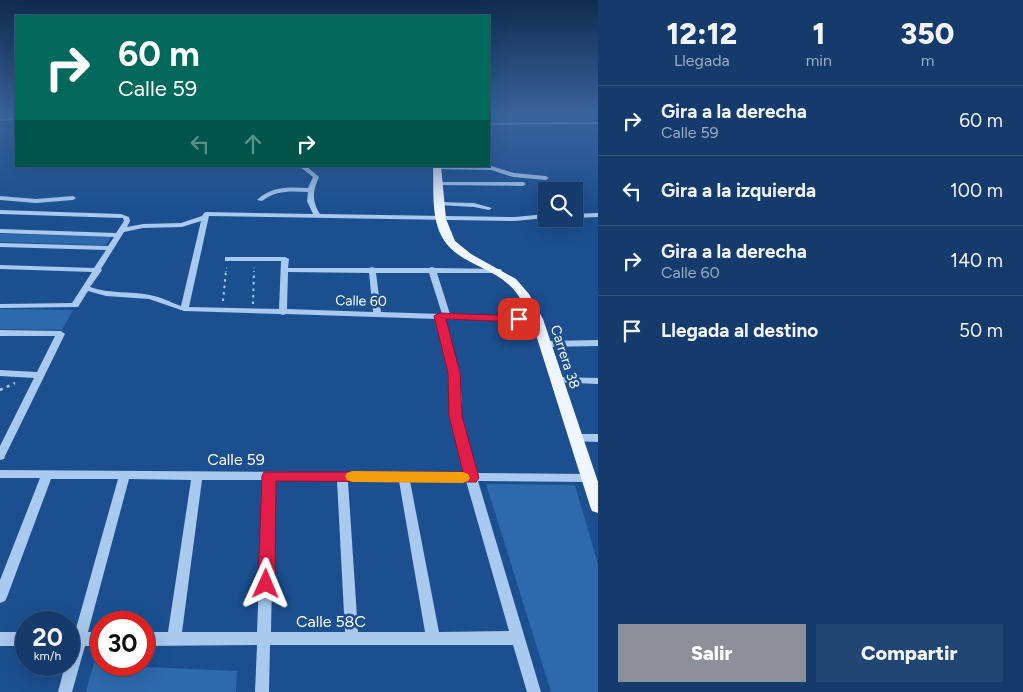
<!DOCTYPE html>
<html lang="es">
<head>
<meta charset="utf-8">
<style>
  :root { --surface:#143b6b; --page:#214673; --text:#f1f3f6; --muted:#9dadc1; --line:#33557e; --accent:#8c9099 }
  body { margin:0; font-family:Figtree,sans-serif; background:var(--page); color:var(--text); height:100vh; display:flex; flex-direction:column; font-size:19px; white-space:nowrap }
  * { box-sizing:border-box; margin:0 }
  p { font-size:16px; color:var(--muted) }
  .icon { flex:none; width:28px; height:28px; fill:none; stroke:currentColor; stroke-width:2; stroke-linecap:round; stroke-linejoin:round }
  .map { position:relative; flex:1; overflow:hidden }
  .side { display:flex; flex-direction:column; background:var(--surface); width:425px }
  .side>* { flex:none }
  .banner { position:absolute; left:15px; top:15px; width:475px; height:152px; border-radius:0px; box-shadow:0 5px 20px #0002,0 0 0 1px var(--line); background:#00695c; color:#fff; overflow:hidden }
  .buttons { position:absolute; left:538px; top:182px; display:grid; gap:10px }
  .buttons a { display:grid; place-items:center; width:45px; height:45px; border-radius:0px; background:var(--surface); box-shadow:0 5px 20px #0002,0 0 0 1px var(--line); font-size:25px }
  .speed { position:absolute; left:15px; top:611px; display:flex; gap:10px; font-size:25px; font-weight:700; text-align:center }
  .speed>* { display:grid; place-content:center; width:65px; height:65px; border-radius:50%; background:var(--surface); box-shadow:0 5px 20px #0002,0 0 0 1px var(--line); line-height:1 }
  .speed small { font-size:12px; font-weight:400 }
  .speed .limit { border:8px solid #d22; background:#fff; color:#111 }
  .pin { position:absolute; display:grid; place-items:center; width:42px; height:42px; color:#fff; margin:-21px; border-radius:10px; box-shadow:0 2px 8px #0006 }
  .me { position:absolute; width:55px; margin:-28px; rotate:1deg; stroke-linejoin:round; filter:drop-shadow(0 0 4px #0008) }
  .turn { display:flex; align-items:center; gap:18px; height:105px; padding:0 20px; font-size:22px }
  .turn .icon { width:65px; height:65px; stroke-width:2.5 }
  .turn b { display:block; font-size:35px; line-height:42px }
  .lanes { display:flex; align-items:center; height:48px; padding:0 20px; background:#0003; justify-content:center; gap:25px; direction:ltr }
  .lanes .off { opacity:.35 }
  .eta { display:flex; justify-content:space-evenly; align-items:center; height:85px; text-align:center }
  .eta b { font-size:30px; font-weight:800; line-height:35px }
  .button { display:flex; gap:10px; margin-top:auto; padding:10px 20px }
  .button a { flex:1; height:58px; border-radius:0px; background:var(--accent); color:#fff; font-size:20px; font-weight:800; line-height:58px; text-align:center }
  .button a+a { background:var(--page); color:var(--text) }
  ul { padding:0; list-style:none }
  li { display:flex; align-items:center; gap:15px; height:70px; padding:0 20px; border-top:1px solid var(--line) }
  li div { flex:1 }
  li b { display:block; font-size:19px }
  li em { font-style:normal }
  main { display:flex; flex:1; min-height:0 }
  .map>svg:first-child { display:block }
  .green { fill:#2e69ad }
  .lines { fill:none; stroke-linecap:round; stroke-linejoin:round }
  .path-far2 { stroke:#a9c9ee; stroke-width:1; stroke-dasharray:1 2.5; stroke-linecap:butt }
  .path-far1 { stroke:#a9c9ee; stroke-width:2; stroke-dasharray:2.5 4; stroke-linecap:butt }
  .path { stroke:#a9c9ee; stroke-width:2.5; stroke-dasharray:3 4.5; stroke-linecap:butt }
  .minor { fill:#a9c9ee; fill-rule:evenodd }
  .major { fill:#f0f6ff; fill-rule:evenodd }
  .route { fill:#e11d48; stroke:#92132f }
  .slow { fill:#f59e0b }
  .labels { text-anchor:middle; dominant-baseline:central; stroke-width:5; stroke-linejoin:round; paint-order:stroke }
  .street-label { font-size:14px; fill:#fff; stroke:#1b4f8f }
  .near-street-label { font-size:16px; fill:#fff; stroke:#1b4f8f }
</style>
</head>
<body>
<main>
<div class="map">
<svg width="598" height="692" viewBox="0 0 598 692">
  <rect width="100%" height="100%" fill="#1b4f8f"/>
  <g class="green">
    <path d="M0 234 111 237 106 245 0 242Z"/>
    <path d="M0 309 73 310 62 330 0 329Z"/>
    <path d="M486 484 575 485 598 564V692H551Z"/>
    <path d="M94 662 101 663V665L237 671 236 692H86Z"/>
  </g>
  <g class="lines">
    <g class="path-far2">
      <path d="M226 272 227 266"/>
      <path d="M254 272V266"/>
    </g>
    <g class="path-far1">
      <path d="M223 301 226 271"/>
      <path d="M253 304 254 271"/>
    </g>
    <path class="path" d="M0 390 15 383"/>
    <g class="minor">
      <path d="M16 118V120L0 121V119Z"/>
      <path d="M598 122V124L489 125V123Z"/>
      <path d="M299 166H306L319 177C313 190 311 201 320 214L515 217 546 214V218L515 221 209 216 189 307 279 309 281 261H225V257H285L289 259 288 268H369L372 267 375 268H429L432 267 435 268 501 269 502 271 498 273H437L450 314 537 317 541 319 537 321 444 319 459 373 462 400 461 415 475 473 589 474 593 475 594 478 593 481 589 482 478 481 541 692H527L513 645H270L269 692H255L257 645 144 646V632H168L191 480 129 479 88 632H101V646H85L72 692H58L65 665H69V653L71 646H69V632H75L118 479H51L7 597 5 601 0 603V580L40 478H0V470L464 473 451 415 452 400 449 373 436 319 286 314 283 315 280 314 184 311 149 299 106 296 88 291 78 307H75L0 308V304L72 303 92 272 0 269V265L94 268 106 250 0 247V243L108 246 114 237 0 233V229L116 233 124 221 123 218H121L0 214V210L121 214 129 217 130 221 127 227 143 224 181 223 202 216 204 213 206 212 313 214 307 201 308 192C291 191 276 190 262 201L257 200C271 186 290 187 308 188L313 177ZM201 221 181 306C170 302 161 297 150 295 130 291 110 294 90 287L102 270 101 269 124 232 143 228 182 227ZM288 272 369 273 373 312 287 309ZM376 273H429L442 314 381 312ZM202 480H263L257 632H182ZM274 480 337 481 345 632H271ZM348 481H399L425 632H358ZM410 481H466L509 631 439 632Z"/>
      <path d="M437 166H491L514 173 546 176 549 178 546 180 513 177 491 170 435 169V167Z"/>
      <path d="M438 182H523L526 184 523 186 436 185V183Z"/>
      <path d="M0 196 36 199 73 196 76 198 73 200 36 203 0 200Z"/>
      <path d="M440 202 474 203 492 208 489 210 474 207 438 205 437 204Z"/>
      <path d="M598 213V217L574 218V214Z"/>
      <path d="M0 330 61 331 65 334 5 456 4 459 0 460V446L34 378 0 376V370L37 372 55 336H0Z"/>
      <path d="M598 340V346L545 347 541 344 545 341Z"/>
      <path d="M557 377 598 378V384L554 382 552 380Z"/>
      <path d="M576 434H598V442L572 441 571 438 572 435Z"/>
      <rect x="0" y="632" width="26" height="14"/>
    </g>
    <path class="major" d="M433 166H441L446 219 455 241 471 254 516 279 529 294 543 319 598 482V513L592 511 590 506 531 319C525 307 519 293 508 284 487 265 454 262 441 235 431 214 434 188 433 166Z"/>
  </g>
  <linearGradient id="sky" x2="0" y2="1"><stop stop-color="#0f2b4f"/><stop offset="0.54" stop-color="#39639b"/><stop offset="1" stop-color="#39639b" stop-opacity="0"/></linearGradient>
  <rect width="598" height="210" fill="url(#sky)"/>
  <path class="route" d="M439 313 519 316 525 319 519 322 446 319 460 373 462 416 479 478 476 482 276 481 275 584 272 590 266 592 260 590 258 584 262 476 264 472H463L449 416 448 373 434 316Z"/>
  <path class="slow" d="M352 471 463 472 468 474 470 478 468 481 463 483 352 482 347 480 345 476 347 473Z"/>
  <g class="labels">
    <g class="street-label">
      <text transform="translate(361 301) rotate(1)">Calle 60</text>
      <text transform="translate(565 357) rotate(72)">Carrera 38</text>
    </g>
    <g class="near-street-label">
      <text x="236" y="459">Calle 59</text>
      <text x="331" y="621">Calle 58C</text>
    </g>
  </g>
</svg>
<div class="buttons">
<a><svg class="icon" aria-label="search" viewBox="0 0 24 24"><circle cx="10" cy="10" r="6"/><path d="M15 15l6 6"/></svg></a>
</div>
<div class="speed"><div>20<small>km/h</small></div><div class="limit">30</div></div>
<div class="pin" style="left:519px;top:319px;background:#d93025"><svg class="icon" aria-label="arrive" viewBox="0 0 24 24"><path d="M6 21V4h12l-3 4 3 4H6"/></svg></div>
<svg class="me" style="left:266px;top:584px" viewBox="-20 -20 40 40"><path d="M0-17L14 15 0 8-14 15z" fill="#e11d48" stroke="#fff" stroke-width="4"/></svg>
<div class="banner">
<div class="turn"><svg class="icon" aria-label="right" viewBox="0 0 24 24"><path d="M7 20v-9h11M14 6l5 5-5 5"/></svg><div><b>60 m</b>Calle 59</div></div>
<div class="lanes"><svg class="icon off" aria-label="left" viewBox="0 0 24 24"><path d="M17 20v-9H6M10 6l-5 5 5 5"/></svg><svg class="icon off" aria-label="ahead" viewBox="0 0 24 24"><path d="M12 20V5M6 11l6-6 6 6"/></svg><svg class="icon" aria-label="right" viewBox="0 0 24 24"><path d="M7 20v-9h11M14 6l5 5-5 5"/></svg></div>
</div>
</div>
<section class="side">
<div class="eta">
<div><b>12:12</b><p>Llegada</p></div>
<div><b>1</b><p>min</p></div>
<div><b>350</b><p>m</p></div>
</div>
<ul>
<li><svg class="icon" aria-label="right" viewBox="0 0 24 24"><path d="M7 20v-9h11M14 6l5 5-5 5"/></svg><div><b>Gira a la derecha</b><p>Calle 59</p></div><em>60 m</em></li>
<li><svg class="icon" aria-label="left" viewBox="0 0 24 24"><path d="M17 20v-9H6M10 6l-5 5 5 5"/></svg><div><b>Gira a la izquierda</b></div><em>100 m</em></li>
<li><svg class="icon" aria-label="right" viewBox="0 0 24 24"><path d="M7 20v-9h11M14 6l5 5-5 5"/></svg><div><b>Gira a la derecha</b><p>Calle 60</p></div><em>140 m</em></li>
<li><svg class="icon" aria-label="arrive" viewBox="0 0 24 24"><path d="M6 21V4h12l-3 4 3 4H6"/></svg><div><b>Llegada al destino</b></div><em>50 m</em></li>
</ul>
<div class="button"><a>Salir</a><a>Compartir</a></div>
</section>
</main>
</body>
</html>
